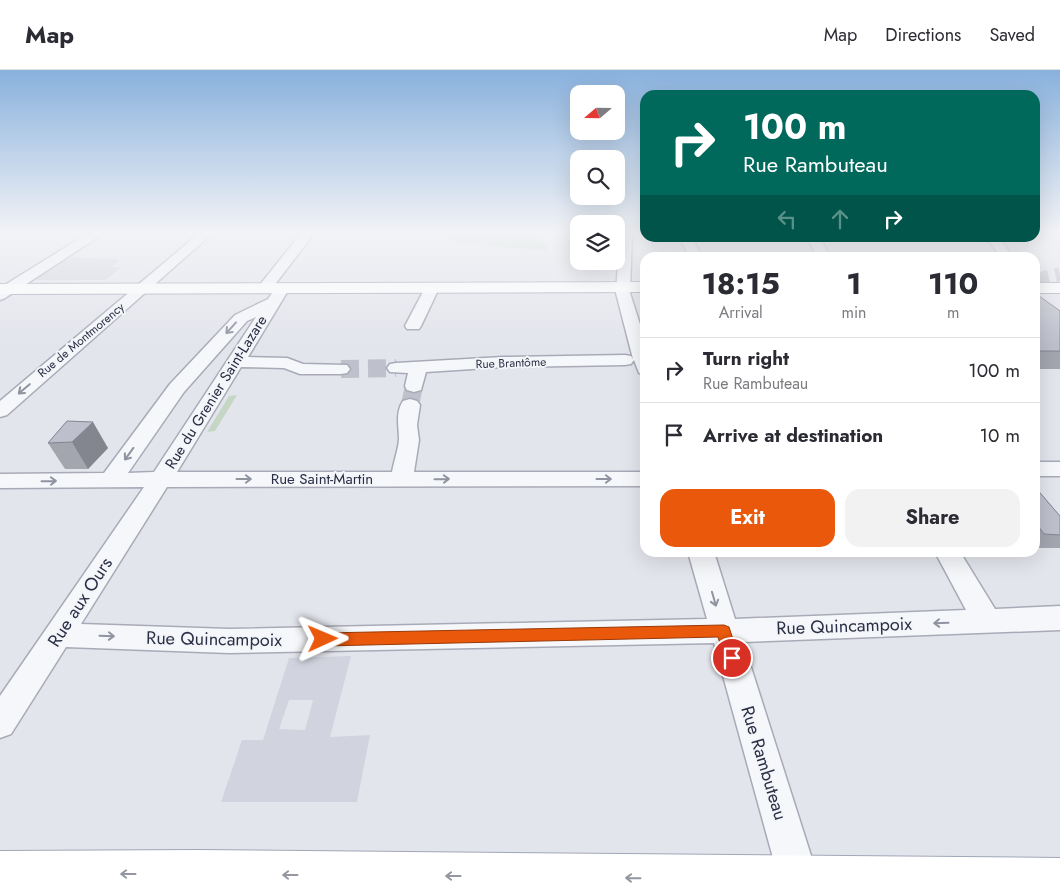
<!DOCTYPE html>
<html lang="en">
<head>
<meta charset="utf-8">
<style>
  :root { --surface:#fff; --page:#f2f2f3; --text:#2b2b33; --muted:#7c7c81; --line:#e1e1e2; --accent:#ea580c }
  body { margin:0; font-family:Jost,sans-serif; background:var(--page); color:var(--text); height:100vh; display:flex; flex-direction:column; font-size:19px; white-space:nowrap }
  * { box-sizing:border-box; margin:0 }
  p { font-size:16px; color:var(--muted) }
  .icon { flex:none; width:28px; height:28px; fill:none; stroke:currentColor; stroke-width:2; stroke-linecap:round; stroke-linejoin:round }
  .map { position:relative; flex:1; overflow:hidden }
  .sheet { position:absolute; left:640px; top:182px; width:400px; height:305px; display:flex; flex-direction:column; background:var(--surface); border-radius:15px; box-shadow:0 5px 20px #0002 }
  .sheet>* { flex:none }
  .guide { position:absolute; left:640px; top:20px; width:400px; height:152px; border-radius:15px; box-shadow:0 5px 20px #0002; background:#00695c; color:#fff; overflow:hidden }
  .needle { width:32px; rotate:250deg }
  .buttons { position:absolute; left:570px; top:15px; display:grid; gap:10px }
  .buttons a { display:grid; place-items:center; width:55px; height:55px; border-radius:10px; background:var(--surface); box-shadow:0 5px 20px #0002; font-size:25px }
  .pin { position:absolute; display:grid; place-items:center; width:42px; height:42px; color:#fff; margin:-21px; border:2px solid #fff; border-radius:50%; box-shadow:0 1px 5px #0007 }
  .me { position:absolute; width:55px; margin:-28px; rotate:89deg; stroke-linejoin:round; filter:drop-shadow(0 0 4px #0008) }
  .turn { display:flex; align-items:center; gap:18px; height:105px; padding:0 20px; font-size:22px }
  .turn .icon { width:65px; height:65px; stroke-width:2.5 }
  .turn b { display:block; font-size:35px; line-height:42px }
  .lanes { display:flex; align-items:center; height:48px; padding:0 20px; background:#0003; justify-content:center; gap:25px; direction:ltr }
  .lanes .off { opacity:.35 }
  .eta { display:flex; justify-content:space-evenly; align-items:center; height:85px; text-align:center }
  .eta b { font-size:30px; font-weight:700; line-height:35px }
  .action { display:flex; gap:10px; margin-top:auto; padding:10px 20px }
  .action a { flex:1; height:58px; border-radius:15px; background:var(--accent); color:#fff; font-size:20px; font-weight:700; line-height:58px; text-align:center }
  .action a+a { background:var(--page); color:var(--text) }
  ul { padding:0; list-style:none }
  li { display:flex; align-items:center; gap:15px; height:65px; padding:0 20px; border-top:1px solid var(--line) }
  li div { flex:1 }
  li b { display:block; font-size:19px }
  li em { font-style:normal }
  header { display:flex; align-items:center; gap:30px; box-sizing:border-box; height:70px; padding:0 25px; background:var(--surface); border-bottom:1px solid var(--line) }
  header strong { font-size:24px }
  nav { display:flex; gap:28px; margin-inline-start:auto; font-size:18px }
  .map>svg:first-child { display:block }
  .built { fill:#d1d4de; fill-rule:evenodd }
  .green { fill:#c5d6c4 }
  .lines { fill:none; stroke-linecap:round; stroke-linejoin:round }
  .minor-tunnel-far1 { stroke:#bec1cb; stroke-width:14; stroke-dasharray:14 7; stroke-linecap:butt }
  .minor-tunnel { stroke:#bec1cb; stroke-width:18; stroke-dasharray:18 9; stroke-linecap:butt }
  .minor-casing { stroke:#a8abb7; stroke-width:3 }
  .major-casing { stroke:#a1a7b8; stroke-width:2 }
  .minor { fill:#f6f7fa; fill-rule:evenodd }
  .major { fill:#fff; fill-rule:evenodd }
  .wall { fill:#a3a5af }
  .shaded-wall { fill:#84868f }
  .building { fill:#bdc0cc; stroke:#84868f }
  .oneway { stroke:#9093a0 }
  .oneway2 { stroke:#9497a2 }
  .route { fill:#ea580c; stroke:#983908 }
  .labels { text-anchor:middle; dominant-baseline:central; stroke-width:4; stroke-linejoin:round; paint-order:stroke }
  .far-street-label { font-size:12px; fill:#2a2f45; stroke:#f3f5f9 }
  .street-label { font-size:15px; fill:#2a2f45; stroke:#f3f5f9 }
  .near-street-label { font-size:18px; fill:#2a2f45; stroke:#f3f5f9 }
</style>
</head>
<body>
<header>
<strong>Map</strong>
<nav><a>Map</a><a>Directions</a><a>Saved</a></nav>
</header>
<div class="map">
<svg width="1060" height="817" viewBox="0 0 1060 817">
  <rect width="100%" height="100%" fill="#e3e5ec"/>
  <g class="built">
    <path d="M69 187 116 189 119 191 111 197H122L105 210H37L36 208Z"/>
    <path d="M351 586 330 667 370 665 357 732H221L242 670H263L289 588ZM289 630H313L305 660 279 659Z"/>
  </g>
  <g class="green">
    <path d="M418 161H508L504 164 540 166 538 171 550 172 546 181 486 175 492 170C478 173 460 180 449 167L415 166Z"/>
    <path d="M237 325 215 361 207 362 229 326Z"/>
  </g>
  <g class="lines">
    <path class="minor-tunnel-far1" d="M1035 210 1060 204"/>
    <g class="minor-tunnel">
      <path d="M341 299 396 298"/>
      <path d="M410 335 414 316"/>
    </g>
    <g class="minor-casing">
      <g id="minor">
        <path d="M92 161H107L5 228 0 230V218Z"/>
        <path d="M202 161H215L7 345 0 347V331Z"/>
        <path d="M303 161H316L269 222H259L257 219 259 216Z"/>
        <path d="M620 161H632L630 223 645 270V304L639 303 634 290 631 294 625 295 503 297 426 302 421 320 414 322 407 320 405 316 408 303 390 302 387 298 390 294 396 293 503 287 625 285 631 286 633 289 616 223Z"/>
        <path d="M680 168H692L703 188H690Z"/>
        <path d="M808 168H820L831 188H817Z"/>
        <path d="M987 168H999L1014 188H1001Z"/>
        <path d="M432 214 437 215 439 218 421 256 419 259H407L405 256 425 218 427 215Z"/>
        <path d="M282 215 287 216 289 219 248 287 287 288 303 294 347 295 350 299 347 303 341 304H300L284 298 241 297 177 402H392C394 391 398 380 399 370 399 357 395 343 403 331L410 329 417 331 420 335 417 355 419 370 414 402H645V416L167 417 81 554 229 559 707 549 688 482H714L735 549 966 540 935 482H960L995 539 1060 536V560L743 572 821 817H781L714 573 229 583 66 577 11 664 0 668V626L144 417 0 418V404L104 403 170 314 235 245 268 229 277 216ZM256 247 154 402 128 403 184 322 247 251Z"/>
        <rect x="1035" y="392" width="25" height="14"/>
      </g>
    </g>
    <g class="major-casing">
      <g id="major">
        <path d="M645 212V222L0 224V214Z"/>
        <rect x="1035" y="213" width="25" height="10"/>
        <path d="M198 780 1060 788V817H0V781Z"/>
      </g>
    </g>
    <use href="#minor" class="minor"/>
    <use href="#major" class="major"/>
  </g>
  <g class="wall">
    <path d="M1035 223 1060 241V299H1035Z"/>
    <path d="M67 351 108 378 88 399H65L48 373Z"/>
    <path d="M1035 417 1060 446V478H1035Z"/>
  </g>
  <path class="shaded-wall" d="M93 352 108 378 88 399 72 372Z"/>
  <g class="building">
    <path d="M1035 223 1060 241V281H1035Z"/>
    <path d="M67 351 93 352 72 372 48 373Z"/>
    <path d="M1035 417 1060 446V465L1044 464 1038 456H1035Z"/>
  </g>
  <defs><path id="oneway-shaft" d="M-6 0H5M1.5-3L5.5 0L1.5 3" fill="none" stroke-width="1.6" stroke-linecap="round" stroke-linejoin="round" transform="scale(1.25)"/></defs>
  <g class="oneway">
    <use href="#oneway-shaft" transform="translate(231 258) rotate(132)"/>
    <use href="#oneway-shaft" transform="translate(24 319) rotate(140)"/>
    <use href="#oneway-shaft" transform="translate(129 384) rotate(126)"/>
    <use href="#oneway-shaft" transform="translate(244 409)"/>
    <use href="#oneway-shaft" transform="translate(442 409) rotate(-1)"/>
    <use href="#oneway-shaft" transform="translate(604 409)"/>
    <use href="#oneway-shaft" transform="translate(49 411) rotate(-1)"/>
    <use href="#oneway-shaft" transform="translate(714 529) rotate(74)"/>
    <use href="#oneway-shaft" transform="translate(941 553) rotate(178)"/>
    <use href="#oneway-shaft" transform="translate(107 566) rotate(2)"/>
  </g>
  <g class="oneway2">
    <use href="#oneway-shaft" transform="translate(128 804) rotate(180)"/>
    <use href="#oneway-shaft" transform="translate(290 805) rotate(-180)"/>
    <use href="#oneway-shaft" transform="translate(453 806) rotate(-180)"/>
    <use href="#oneway-shaft" transform="translate(633 808) rotate(-179)"/>
  </g>
  <linearGradient id="sky" x2="0" y2="1"><stop stop-color="#89b1dd"/><stop offset="0.59" stop-color="#f2f3f6"/><stop offset="1" stop-color="#f2f3f6" stop-opacity="0"/></linearGradient>
  <rect width="1060" height="275" fill="url(#sky)"/>
  <path class="route" d="M724 555 729 557 739 588 737 592 732 594 726 592 718 567 323 576 318 574 316 569 318 565 323 563Z"/>
  <g class="labels">
    <g class="far-street-label">
      <text transform="translate(81 270) rotate(-40)">Rue de Montmorency</text>
      <text transform="translate(511 293) rotate(-2)">Rue Brantôme</text>
    </g>
    <g class="street-label">
      <text transform="translate(216 322) rotate(-58)">Rue du Grenier Saint-Lazare</text>
      <text x="322" y="409">Rue Saint-Martin</text>
    </g>
    <g class="near-street-label">
      <text transform="translate(80 532) rotate(-57)">Rue aux Ours</text>
      <text transform="translate(844 556) rotate(-2)">Rue Quincampoix</text>
      <text transform="translate(214 569) rotate(1)">Rue Quincampoix</text>
      <text transform="translate(764 693) rotate(73)">Rue Rambuteau</text>
    </g>
  </g>
</svg>
<div class="buttons">
<a><svg class="needle" viewBox="-14 -14 28 28"><path d="M0-13l5 13h-10z" fill="#e53935"/><path d="M0 13l5-13h-10z" fill="#7c7c81"/></svg></a>
<a><svg class="icon" aria-label="search" viewBox="0 0 24 24"><circle cx="10" cy="10" r="6"/><path d="M15 15l6 6"/></svg></a>
<a><svg class="icon" aria-label="layers" viewBox="0 0 24 24"><path d="M12 4l9 5-9 5-9-5zM3 14l9 5 9-5"/></svg></a>
</div>
<div class="pin" style="left:732px;top:588px;background:#d93025"><svg class="icon" aria-label="arrive" viewBox="0 0 24 24"><path d="M6 21V4h12l-3 4 3 4H6"/></svg></div>
<svg class="me" style="left:323px;top:569px" viewBox="-20 -20 40 40"><path d="M0-17L14 15 0 8-14 15z" fill="#ea580c" stroke="#fff" stroke-width="4"/></svg>
<div class="guide">
<div class="turn"><svg class="icon" aria-label="right" viewBox="0 0 24 24"><path d="M7 20v-9h11M14 6l5 5-5 5"/></svg><div><b>100 m</b>Rue Rambuteau</div></div>
<div class="lanes"><svg class="icon off" aria-label="left" viewBox="0 0 24 24"><path d="M17 20v-9H6M10 6l-5 5 5 5"/></svg><svg class="icon off" aria-label="ahead" viewBox="0 0 24 24"><path d="M12 20V5M6 11l6-6 6 6"/></svg><svg class="icon" aria-label="right" viewBox="0 0 24 24"><path d="M7 20v-9h11M14 6l5 5-5 5"/></svg></div>
</div>
<section class="sheet">
<div class="eta">
<div><b>18:15</b><p>Arrival</p></div>
<div><b>1</b><p>min</p></div>
<div><b>110</b><p>m</p></div>
</div>
<ul>
<li><svg class="icon" aria-label="right" viewBox="0 0 24 24"><path d="M7 20v-9h11M14 6l5 5-5 5"/></svg><div><b>Turn right</b><p>Rue Rambuteau</p></div><em>100 m</em></li>
<li><svg class="icon" aria-label="arrive" viewBox="0 0 24 24"><path d="M6 21V4h12l-3 4 3 4H6"/></svg><div><b>Arrive at destination</b></div><em>10 m</em></li>
</ul>
<div class="action"><a>Exit</a><a>Share</a></div>
</section>
</div>
</body>
</html>
